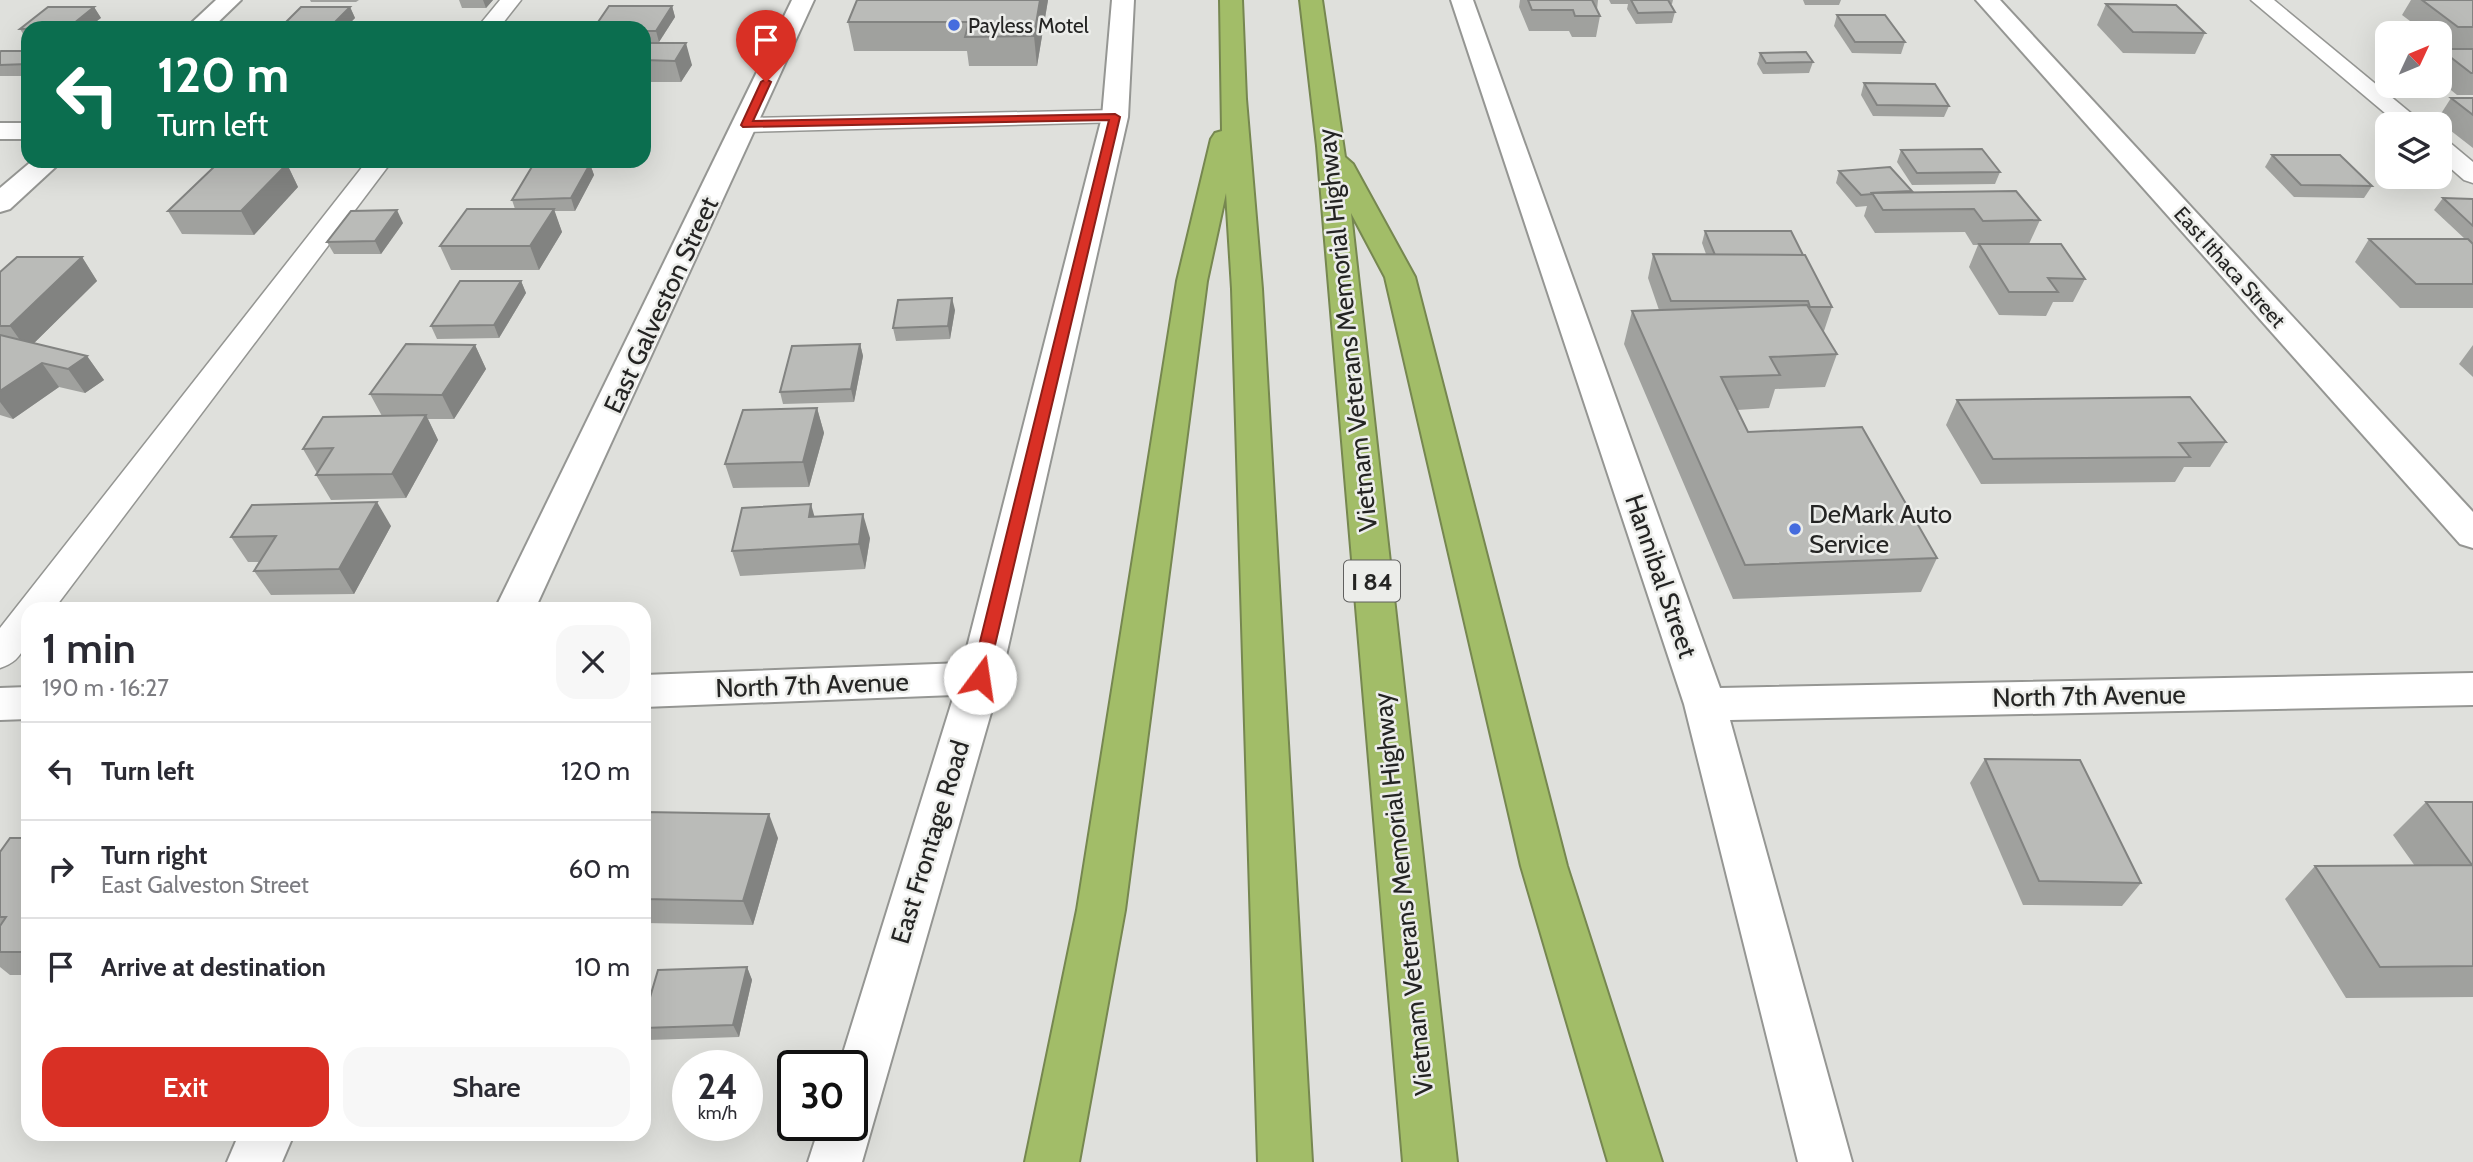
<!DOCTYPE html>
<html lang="en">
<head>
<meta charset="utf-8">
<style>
  :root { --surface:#fff; --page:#f7f7f7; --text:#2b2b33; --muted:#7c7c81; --line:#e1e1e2; --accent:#d93025 }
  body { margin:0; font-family:Cabin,sans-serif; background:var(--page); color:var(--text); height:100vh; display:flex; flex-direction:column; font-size:26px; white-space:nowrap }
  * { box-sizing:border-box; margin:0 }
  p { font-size:23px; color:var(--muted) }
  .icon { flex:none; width:38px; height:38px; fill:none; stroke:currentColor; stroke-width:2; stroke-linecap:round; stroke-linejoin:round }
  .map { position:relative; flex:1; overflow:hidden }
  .drawer { position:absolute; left:21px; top:602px; width:630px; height:539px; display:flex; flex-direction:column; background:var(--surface); border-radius:21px; box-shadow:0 7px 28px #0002 }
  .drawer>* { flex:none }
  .banner { position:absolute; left:21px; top:21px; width:630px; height:147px; border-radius:21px; box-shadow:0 7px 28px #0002; background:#0b6e4f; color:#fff; overflow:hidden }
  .needle { width:46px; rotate:46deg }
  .fabs { position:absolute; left:2375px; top:21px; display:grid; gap:14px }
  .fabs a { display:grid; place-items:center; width:77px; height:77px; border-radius:14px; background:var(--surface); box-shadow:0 7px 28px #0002; font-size:35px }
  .speed { position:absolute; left:672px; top:1050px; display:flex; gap:14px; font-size:35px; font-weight:700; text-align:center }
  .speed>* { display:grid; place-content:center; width:91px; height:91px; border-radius:50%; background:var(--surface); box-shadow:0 7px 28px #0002; line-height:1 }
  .speed small { font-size:18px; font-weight:400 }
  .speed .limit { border:4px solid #111; border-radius:10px; background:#fff; color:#111 }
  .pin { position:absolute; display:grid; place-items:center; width:60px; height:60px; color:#fff; margin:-72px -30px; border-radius:50% 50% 50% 0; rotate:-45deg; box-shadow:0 0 7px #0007 }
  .pin .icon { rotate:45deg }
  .me { position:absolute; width:77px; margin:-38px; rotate:14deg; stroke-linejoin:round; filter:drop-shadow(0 0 5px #0008) }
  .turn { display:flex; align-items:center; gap:24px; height:147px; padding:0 21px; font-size:32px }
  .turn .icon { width:91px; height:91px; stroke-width:2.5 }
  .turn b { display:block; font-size:49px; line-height:60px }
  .round { display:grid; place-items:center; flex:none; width:74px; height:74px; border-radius:21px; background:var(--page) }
  .head { display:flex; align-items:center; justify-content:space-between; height:119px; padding:0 21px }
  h1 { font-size:42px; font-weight:600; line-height:52px }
  .primary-button { display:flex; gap:14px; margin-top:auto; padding:14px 21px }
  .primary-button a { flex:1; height:80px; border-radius:21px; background:var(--accent); color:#fff; font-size:28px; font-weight:600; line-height:80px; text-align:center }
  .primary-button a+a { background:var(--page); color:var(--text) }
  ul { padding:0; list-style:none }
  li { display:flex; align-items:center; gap:21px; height:98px; padding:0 21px; border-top:2px solid var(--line) }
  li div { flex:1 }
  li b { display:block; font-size:26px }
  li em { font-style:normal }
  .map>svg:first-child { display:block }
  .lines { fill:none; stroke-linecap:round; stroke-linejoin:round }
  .lane-casing { stroke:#959693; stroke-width:3 }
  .street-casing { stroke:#959693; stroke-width:4 }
  .highway-casing { stroke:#768750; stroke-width:4 }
  .lane { fill:#fff; fill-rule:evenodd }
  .street { fill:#fff; fill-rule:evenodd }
  .highway { fill:#a2bd68; fill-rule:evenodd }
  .wall { fill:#a0a19e }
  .shaded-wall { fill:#828381 }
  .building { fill:#babbb8; stroke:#828381; stroke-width:2 }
  .route { fill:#d93025; stroke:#8d1f18; stroke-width:2 }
  .poi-dot { fill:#456cde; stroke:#ecedea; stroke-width:2.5 }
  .labels { text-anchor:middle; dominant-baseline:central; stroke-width:5; stroke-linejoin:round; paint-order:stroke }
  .far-poi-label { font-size:21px; fill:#242423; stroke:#ecedea; text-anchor:start }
  .far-street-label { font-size:21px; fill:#242423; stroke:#ecedea }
  .shield { fill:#ecedea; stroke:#60605f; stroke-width:2 }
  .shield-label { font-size:24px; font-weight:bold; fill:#242423 }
  .street-label { font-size:26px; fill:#242423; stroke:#ecedea }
  .poi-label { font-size:26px; fill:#242423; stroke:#ecedea; text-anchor:start }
</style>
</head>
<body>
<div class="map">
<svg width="2473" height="1162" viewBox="0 0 2473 1162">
  <rect width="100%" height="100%" fill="#dfe0dc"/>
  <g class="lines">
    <g class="lane-casing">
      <g id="lane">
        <path d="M500 0H521L499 28H477Z"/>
        <path d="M2251 0H2274L2424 124H2398Z"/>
        <path d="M1115 110 1123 112 1127 117 1123 122 746 132 738 130 734 125 738 120 746 118Z"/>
        <path d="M2440 140 2449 142 2473 162V183L2464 180 2440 159Z"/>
        <path d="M367 161H392L54 609H28C28 635 29 659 0 668V628Z"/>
      </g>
    </g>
    <g class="street-casing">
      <g id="street">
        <path d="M216 0H241L212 28H186Z"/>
        <path d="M792 0H814L535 609H495Z"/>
        <path d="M1112 0H1134L1128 117 1001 678 862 1162H808L820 1125H852V1066H839L954 695 644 707V675L963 663 1102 117Z"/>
        <path d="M1451 0H1473L1720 688 2473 673V705L1730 720 1852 1162H1798L1684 704Z"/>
        <path d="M1976 0H2000L2473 512V548L2460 544Z"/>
        <rect x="0" y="123" width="28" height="16"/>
        <path d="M32 161H62L10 209 0 212V188Z"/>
        <path d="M28 687V719L0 720V688Z"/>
        <path d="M239 1134H294L282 1162H227Z"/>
      </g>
    </g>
    <g class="highway-casing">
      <g id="highway">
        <path d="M1220 0H1242L1246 99 1262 289 1312 1162H1258L1232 289 1226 193 1207 281 1125 910 1079 1162H1025L1077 910 1177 281 1211 139 1215 133 1222 131Z"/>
        <path d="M1300 0H1322L1345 157 1353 164 1415 277 1567 866 1662 1162H1608L1521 866 1385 277 1351 213 1457 1162H1403L1317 146Z"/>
      </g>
    </g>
    <use href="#lane" class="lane"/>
    <use href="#street" class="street"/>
    <use href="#highway" class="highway"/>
  </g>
  <g class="wall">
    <path d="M310 0H359L356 2H311Z"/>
    <path d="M459 0H493L486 8H462Z"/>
    <path d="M1048 0 1037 66H969L967 51H854L848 22Z"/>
    <path d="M1520 0H1598L1597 10 1600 16 1596 37H1572L1569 31H1529L1519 7Z"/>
    <path d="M1609 0H1673L1672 4H1670L1675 12 1672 23 1636 24 1627 9 1628 4H1611Z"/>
    <path d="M1803 0H1841L1839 5H1805Z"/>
    <path d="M2411 0H2473V48H2445L2440 44V33H2426L2402 15Z"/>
    <path d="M2106 4 2205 33 2195 54 2123 53 2097 25Z"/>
    <path d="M672 6 675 17 659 42 644 43V28Z"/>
    <path d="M94 7 101 18 28 28V40H27L20 29Z"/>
    <path d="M350 7 355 18 345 28H283L282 26Z"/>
    <path d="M1837 15 1905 42 1901 54 1852 53 1834 26Z"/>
    <path d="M644 43 692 65 681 82H644Z"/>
    <path d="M2440 49H2473V95H2457L2440 81Z"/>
    <path d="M28 51V76H0V52Z"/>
    <path d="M1760 53 1813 62 1809 73 1763 74 1757 64Z"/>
    <path d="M1864 83 1949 106 1944 117 1873 116 1861 95Z"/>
    <path d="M2451 98H2473V148L2437 120Z"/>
    <path d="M1901 150 2000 172 1995 184 1912 185 1897 162Z"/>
    <path d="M2272 155 2372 186 2364 198 2294 197 2265 167Z"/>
    <path d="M531 161H599L532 163Z"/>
    <path d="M287 164 298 187 254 235 182 234 168 211Z"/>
    <path d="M590 164 594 175 575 211H554L562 232 539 270H451L440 246 515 209 512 200Z"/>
    <path d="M1839 171 1912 191V192L2040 220 2029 244 2085 279 2073 302H2053L2046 316 1999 315 1969 267 1978 245H1973L1965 232 1875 233 1864 216 1867 206 1856 207 1836 183Z"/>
    <path d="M2443 198 2473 199V308H2400L2355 262 2369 239H2465L2434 210Z"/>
    <path d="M403 223 381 254H334L327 242Z"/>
    <path d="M1705 231 1832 307 1824 331H1823L1837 354 1825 387 1775 389 1769 408 1737 410 1748 432 1937 558 1921 592 1733 599 1624 344 1632 311 1659 310 1648 278 1653 254H1706L1702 243Z"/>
    <path d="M82 257 97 281 34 343 87 356 104 380 85 393 59 387 13 419 0 415V272Z"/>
    <path d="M521 281 526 293 499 338 437 339 431 326Z"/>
    <path d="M955 310 950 339 896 341 893 328Z"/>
    <path d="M860 344 863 356 854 402 783 404 780 392Z"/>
    <path d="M475 345 486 369 454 419H428L438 440 406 498 331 500 316 475 317 473 303 449 382 416 370 394Z"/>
    <path d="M2473 345V377L2459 364Z"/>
    <path d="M1957 400 2226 442 2210 467H2184L2175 482 1981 484 1946 425Z"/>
    <path d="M817 408 824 433 809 487 733 488 725 464Z"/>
    <path d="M814 516 870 538 865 569 740 576 732 551Z"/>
    <path d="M391 526 354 594 271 595 254 571 260 562H248L231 537Z"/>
    <path d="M1985 759 2141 883 2122 906 2023 905 1970 783Z"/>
    <path d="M2426 802H2473V997L2346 998 2285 899 2315 866H2415L2393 835Z"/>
    <path d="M644 812 778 838 753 925 644 923Z"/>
    <path d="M28 838V975H10L0 967V852Z"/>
    <path d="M747 967 752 980 739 1037 648 1040 644 1033V1018Z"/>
  </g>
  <g class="shaded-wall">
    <path d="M483 0H493L486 8Z"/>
    <path d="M1040 0H1048L1037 66 1034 36Z"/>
    <path d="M672 6 675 17 659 42 656 31Z"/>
    <path d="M94 7 101 18 88 28H68Z"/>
    <path d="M350 7 355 18 345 28H333L332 25Z"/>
    <path d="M686 43 692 65 681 82 675 61Z"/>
    <path d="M287 164 298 187 254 235 241 211Z"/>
    <path d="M590 164 594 175 575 211 571 198Z"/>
    <path d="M554 209 562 232 539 270 530 246Z"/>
    <path d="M397 210 403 223 381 254 375 241Z"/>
    <path d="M82 257 97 281 27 350 10 326Z"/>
    <path d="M521 281 526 293 499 338 494 325Z"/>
    <path d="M952 298 955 310 950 339 948 326Z"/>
    <path d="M860 344 863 356 854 402 851 389Z"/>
    <path d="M475 345 486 369 454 419 442 395Z"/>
    <path d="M87 356 104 380 85 393 68 369Z"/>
    <path d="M42 363 59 387 13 419 0 402V391Z"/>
    <path d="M817 408 824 433 809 487 803 462Z"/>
    <path d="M426 415 438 440 406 498 392 474Z"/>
    <path d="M377 502 391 526 354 594 339 569Z"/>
    <path d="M811 504 818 529 809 517Z"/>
    <path d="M863 514 870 538 865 569 859 544Z"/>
    <path d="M769 814 778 838 753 925 743 901Z"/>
    <path d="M747 967 752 980 739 1037 733 1025Z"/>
  </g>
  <g class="building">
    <path d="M857 0H1040L1034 36 965 37 969 22H848Z"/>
    <path d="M1528 0H1592L1600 16H1575L1573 10H1532Z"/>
    <path d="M1631 0H1668L1675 12 1638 13Z"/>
    <path d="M2422 0H2473V27H2458Z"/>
    <path d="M2106 4 2176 5 2205 33 2133 32Z"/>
    <path d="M609 6H672L656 31H644V28H594Z"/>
    <path d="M48 7H94L68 28 20 29Z"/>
    <path d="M301 7H350L332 25 282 26Z"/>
    <path d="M1837 15H1885L1905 42H1855Z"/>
    <path d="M644 43H686L675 61 644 60Z"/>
    <path d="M2440 49H2473V73H2471Z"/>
    <path d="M1 51H28V64L0 65V52Z"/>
    <path d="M1806 52 1813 62 1766 63 1760 53Z"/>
    <path d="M1864 83 1935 84 1949 106 1877 105Z"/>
    <path d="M2451 98H2473V115Z"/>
    <path d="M1982 149 2000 172 1917 173 1901 150Z"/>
    <path d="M2272 155H2340L2372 186 2301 185Z"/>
    <path d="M217 164H287L241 211H168Z"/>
    <path d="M590 164 571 198 512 200 533 165Z"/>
    <path d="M1890 167 1912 191 1872 193 1873 194 1861 195 1839 171Z"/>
    <path d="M2016 191 2040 220 1983 221 1974 209 1883 210 1872 193Z"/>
    <path d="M2443 198 2473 199V226Z"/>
    <path d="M467 209H554L530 246H440Z"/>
    <path d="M397 210 375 241 327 242 351 211Z"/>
    <path d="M1705 231H1791L1803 255H1715Z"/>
    <path d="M2369 239H2468L2473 244V284H2416Z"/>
    <path d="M1979 244H2061L2085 279 2048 278 2058 292H2009Z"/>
    <path d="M1653 254 1805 255 1832 307H1810L1808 301H1671Z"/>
    <path d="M17 257H82L10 326H0V272Z"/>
    <path d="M460 281H521L494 325 431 326Z"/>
    <path d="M952 298 948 326 893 328 898 300Z"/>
    <path d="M1807 305 1837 354 1770 357 1780 375 1721 377 1748 432 1862 427 1937 558 1745 565 1632 311Z"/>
    <path d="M0 335 87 356 68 369 42 363 0 391Z"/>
    <path d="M406 344 475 345 442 395 370 394Z"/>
    <path d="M860 344 851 389 780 392 792 346Z"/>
    <path d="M2190 397 2226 442 2179 443 2190 457 1993 459 1957 400Z"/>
    <path d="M817 408 803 462 725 464 743 410Z"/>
    <path d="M426 415 392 474 316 475 333 448 303 449 323 417Z"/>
    <path d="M377 502 339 569 254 571 276 536 231 537 252 505Z"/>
    <path d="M811 504 809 517 863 514 859 544 732 551 742 508Z"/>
    <path d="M1985 759 2080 760 2141 883 2039 881Z"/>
    <path d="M2426 802H2473V966L2380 967 2315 866 2472 865Z"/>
    <path d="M644 812 769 814 743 901 644 899Z"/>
    <path d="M10 838H28V952H0V926L6 917H0V852Z"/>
    <path d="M747 967 733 1025 644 1028V1018L658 970Z"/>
  </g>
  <path class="route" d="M766 79 771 82 753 121 1115 114 1120 117 986 683H974L971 678 1109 120 743 127 741 125 761 82Z"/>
  <g class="poi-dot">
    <circle cx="954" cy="25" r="7"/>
    <circle cx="1795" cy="529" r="7"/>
  </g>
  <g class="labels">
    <g class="far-poi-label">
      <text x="968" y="25">Payless Motel</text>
    </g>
    <g class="far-street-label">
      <text transform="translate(2230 267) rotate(48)">East Ithaca Street</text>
    </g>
    <rect class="shield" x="1344" y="560.5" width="56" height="41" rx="5"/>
    <g class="shield-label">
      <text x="1372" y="581">I 84</text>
    </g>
    <g class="street-label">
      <text transform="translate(661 305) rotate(-65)">East Galveston Street</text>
      <text transform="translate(1347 330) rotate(-96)">Vietnam Veterans Memorial Highway</text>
      <text transform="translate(1661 576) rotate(71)">Hannibal Street</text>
      <text transform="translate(812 685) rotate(-2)">North 7th Avenue</text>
      <text transform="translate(2089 696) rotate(-1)">North 7th Avenue</text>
      <text transform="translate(930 842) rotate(-73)">East Frontage Road</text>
      <text transform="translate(1403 894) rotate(-96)">Vietnam Veterans Memorial Highway</text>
    </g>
    <g class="poi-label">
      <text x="1809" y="514">DeMark Auto<tspan x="1809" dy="30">Service</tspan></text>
    </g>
  </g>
</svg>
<div class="fabs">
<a><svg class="needle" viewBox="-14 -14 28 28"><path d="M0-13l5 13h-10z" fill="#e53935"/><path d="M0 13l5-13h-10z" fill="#7c7c81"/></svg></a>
<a><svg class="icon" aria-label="layers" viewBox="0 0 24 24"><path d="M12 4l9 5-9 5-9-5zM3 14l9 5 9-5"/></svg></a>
</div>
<div class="speed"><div>24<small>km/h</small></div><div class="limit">30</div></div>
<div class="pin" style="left:766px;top:82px;background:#d93025"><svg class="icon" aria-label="arrive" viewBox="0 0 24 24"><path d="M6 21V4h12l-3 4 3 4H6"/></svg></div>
<svg class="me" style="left:980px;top:678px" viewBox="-20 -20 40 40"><circle r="19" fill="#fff"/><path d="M0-13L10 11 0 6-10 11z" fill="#d93025"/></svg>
<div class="banner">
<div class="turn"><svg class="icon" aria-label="left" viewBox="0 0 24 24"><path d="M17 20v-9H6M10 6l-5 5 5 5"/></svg><div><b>120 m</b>Turn left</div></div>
</div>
<section class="drawer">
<div class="head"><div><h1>1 min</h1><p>190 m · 16:27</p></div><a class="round"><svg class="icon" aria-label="close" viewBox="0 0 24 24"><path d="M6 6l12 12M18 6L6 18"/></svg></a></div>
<ul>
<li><svg class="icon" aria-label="left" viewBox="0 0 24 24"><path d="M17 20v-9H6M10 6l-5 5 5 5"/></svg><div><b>Turn left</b></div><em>120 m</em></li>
<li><svg class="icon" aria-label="right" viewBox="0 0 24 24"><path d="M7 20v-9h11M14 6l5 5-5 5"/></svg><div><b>Turn right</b><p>East Galveston Street</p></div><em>60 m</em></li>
<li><svg class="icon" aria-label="arrive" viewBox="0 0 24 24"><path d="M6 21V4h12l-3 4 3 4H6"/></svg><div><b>Arrive at destination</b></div><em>10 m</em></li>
</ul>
<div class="primary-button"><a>Exit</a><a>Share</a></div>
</section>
</div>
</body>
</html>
